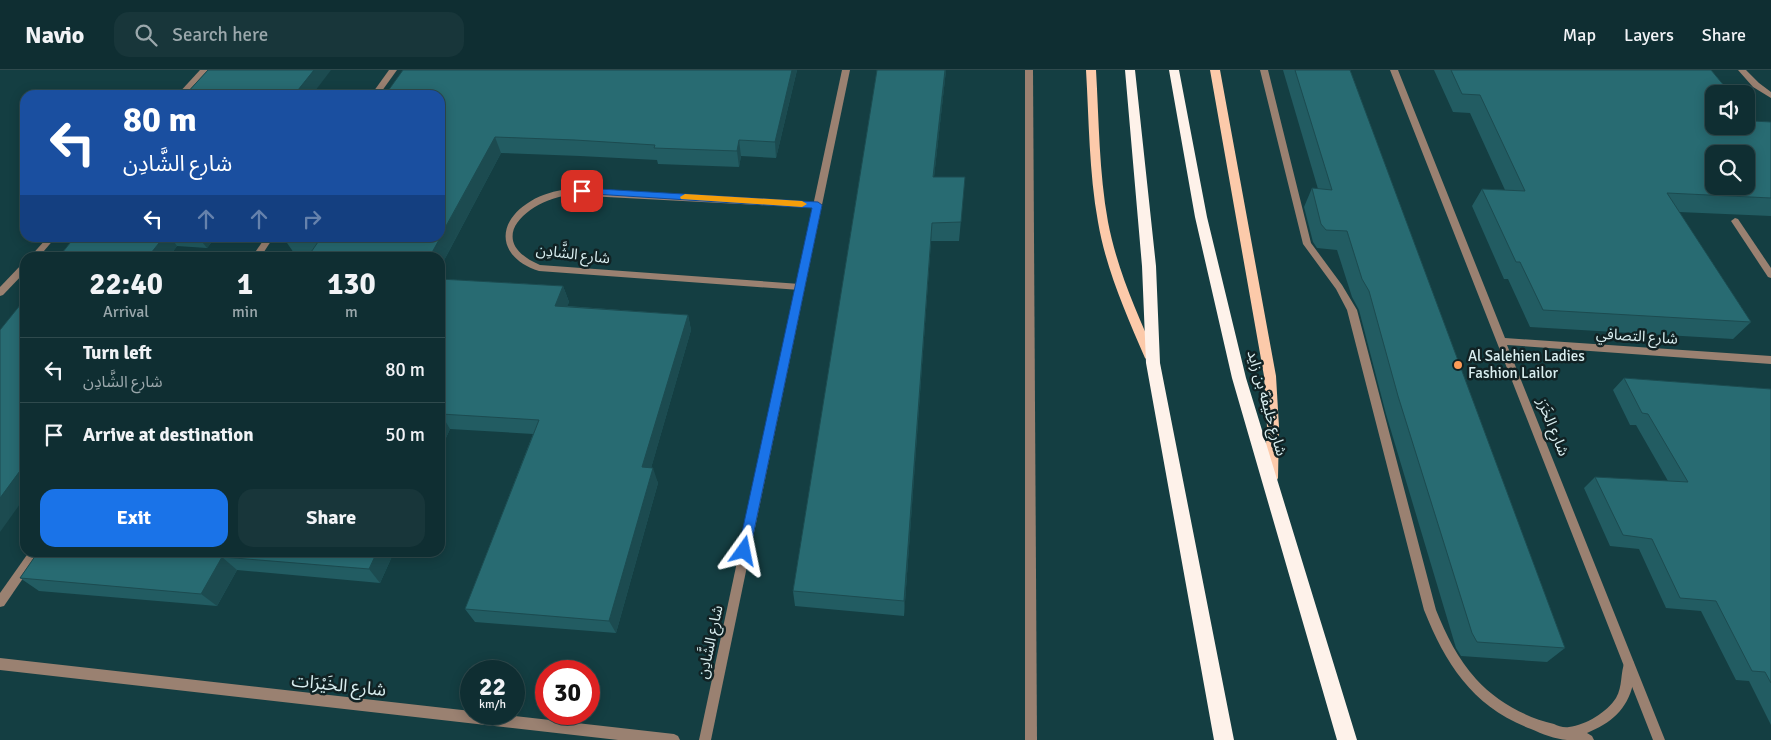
<!DOCTYPE html>
<html lang="en">
<head>
<meta charset="utf-8">
<style>
  :root { --surface:#0f2e32; --page:#18363a; --text:#f1f3f6; --muted:#9ba8ac; --line:#2f4a4d; --accent:#1a73e8 }
  body { margin:0; font-family:Signika,"Noto Sans Arabic",sans-serif; background:var(--page); color:var(--text); height:100vh; display:flex; flex-direction:column; font-size:19px; white-space:nowrap }
  * { box-sizing:border-box; margin:0 }
  p { font-size:16px; color:var(--muted) }
  .icon { flex:none; width:28px; height:28px; fill:none; stroke:currentColor; stroke-width:2; stroke-linecap:round; stroke-linejoin:round }
  .map { position:relative; flex:1; overflow:hidden }
  .sheet { position:absolute; left:20px; top:182px; width:425px; height:305px; display:flex; flex-direction:column; background:var(--surface); border-radius:15px; box-shadow:0 2px 12px #0003,0 0 0 1px var(--line) }
  .sheet>* { flex:none }
  .hud { position:absolute; left:20px; top:20px; width:425px; height:152px; border-radius:15px; box-shadow:0 2px 12px #0003,0 0 0 1px var(--line); background:#1a4fa0; color:#fff; overflow:hidden }
  .tools { position:absolute; left:1705px; top:15px; display:grid; gap:10px }
  .tools a { display:grid; place-items:center; width:50px; height:50px; border-radius:10px; background:var(--surface); box-shadow:0 2px 12px #0003,0 0 0 1px var(--line); font-size:25px }
  .speed { position:absolute; left:460px; top:590px; display:flex; gap:10px; font-size:25px; font-weight:700; text-align:center }
  .speed>* { display:grid; place-content:center; width:65px; height:65px; border-radius:50%; background:var(--surface); box-shadow:0 2px 12px #0003,0 0 0 1px var(--line); line-height:1 }
  .speed small { font-size:12px; font-weight:400 }
  .speed .limit { border:8px solid #d22; background:#fff; color:#111 }
  .pin { position:absolute; display:grid; place-items:center; width:42px; height:42px; color:#fff; margin:-21px; border-radius:10px; box-shadow:0 2px 8px #0006 }
  .me { position:absolute; width:55px; margin:-28px; rotate:12deg; stroke-linejoin:round; filter:drop-shadow(0 0 4px #0008) }
  .turn { display:flex; align-items:center; gap:18px; height:105px; padding:0 20px; font-size:22px }
  .turn .icon { width:65px; height:65px; stroke-width:2.5 }
  .turn b { display:block; font-size:35px; line-height:42px }
  .lanes { display:flex; align-items:center; height:48px; padding:0 20px; background:#0003; justify-content:center; gap:25px; direction:ltr }
  .lanes .off { opacity:.35 }
  .eta { display:flex; justify-content:space-evenly; align-items:center; height:85px; text-align:center }
  .eta b { font-size:30px; font-weight:700; line-height:35px }
  .button { display:flex; gap:10px; margin-top:auto; padding:10px 20px }
  .button a { flex:1; height:58px; border-radius:15px; background:var(--accent); color:#fff; font-size:20px; font-weight:700; line-height:58px; text-align:center }
  .button a+a { background:var(--page); color:var(--text) }
  ul { padding:0; list-style:none }
  li { display:flex; align-items:center; gap:15px; height:65px; padding:0 20px; border-top:1px solid var(--line) }
  li div { flex:1 }
  li b { display:block; font-size:19px }
  li em { font-style:normal }
  header { display:flex; align-items:center; gap:30px; box-sizing:border-box; height:70px; padding:0 25px; background:var(--surface); border-bottom:1px solid var(--line) }
  header strong { font-size:24px }
  nav { display:flex; gap:28px; margin-inline-start:auto; font-size:18px }
  .search { width:350px; height:45px; background:var(--page); display:flex; align-items:center; gap:12px; box-sizing:border-box; padding:0 18px; border-radius:15px; color:var(--muted); font-size:19px }
  .map>svg:first-child { display:block }
  .lines { fill:none; stroke-linecap:round; stroke-linejoin:round }
  .lane { fill:#9a8171; fill-rule:evenodd }
  .street { fill:#9a8171; fill-rule:evenodd }
  .primary { fill:#fccaaa; fill-rule:evenodd }
  .highway { fill:#fef2ea; fill-rule:evenodd }
  .wall { fill:#225c62 }
  .shaded-wall { fill:#1c4b50 }
  .building { fill:#286b72; stroke:#1c4b50; fill-rule:evenodd }
  .route { fill:#1a73e8; stroke:#114b97 }
  .slow { fill:#f59e0b }
  .poi-dot { fill:#fe9c57; stroke:#112224; stroke-width:2 }
  .labels { text-anchor:middle; dominant-baseline:central; stroke-width:5; stroke-linejoin:round; paint-order:stroke }
  .street-label { font-size:15px; fill:#d9eef0; stroke:#112224 }
  .poi-label { font-size:15px; fill:#d9eef0; stroke:#112224; text-anchor:start }
  .near-street-label { font-size:18px; fill:#d9eef0; stroke:#112224 }
</style>
</head>
<body>
<header>
<strong>Navio</strong>
<div class="search"><svg class="icon" aria-label="search" viewBox="0 0 24 24"><circle cx="10" cy="10" r="6"/><path d="M15 15l6 6"/></svg>Search here</div>
<nav><a>Map</a><a>Layers</a><a>Share</a></nav>
</header>
<div class="map">
<svg width="1771" height="670" viewBox="0 0 1771 670">
  <rect width="100%" height="100%" fill="#143e42"/>
  <g class="lines">
    <g class="lane">
      <path d="M1260 0H1268L1311 173 1342 215 1357 240 1436 540C1446 565 1458 589 1476 609 1496 631 1524 647 1554 654 1558 656 1564 658 1569 657 1586 655 1607 642 1616 628 1623 616 1620 603 1625 591L1629 589 1633 591C1636 598 1635 607 1633 614 1627 640 1611 653 1587 663L1592 666 1594 670C1585 670 1576 670 1567 670 1555 669 1542 664 1531 659 1473 637 1446 595 1424 540L1347 240 1336 219 1303 174Z"/>
      <path d="M568 119 821 133 822 135 818 138 568 125C528 131 482 170 540 195L800 214 805 217 800 220 539 201C498 188 494 153 531 131 542 124 555 121 568 119Z"/>
      <path d="M1735 148 1738 149 1771 198V208L1768 207 1731 151Z"/>
    </g>
    <g class="street">
      <path d="M200 0H208L185 25H177Z"/>
      <path d="M389 0H397L379 25H371Z"/>
      <path d="M842 0H850L711 670H699Z"/>
      <path d="M1025 0H1033L1037 670H1025Z"/>
      <path d="M1390 0H1398L1505 268 1771 286V294L1507 275 1665 670H1653Z"/>
      <path d="M1738 0H1746L1759 13 1771 22V28L1753 17Z"/>
      <path d="M47 168H55L38 188H29Z"/>
      <path d="M265 168H273L260 188H251Z"/>
      <path d="M25 193V202L3 225 0 226V217L22 194Z"/>
      <path d="M29 482H41L4 536 0 537V523Z"/>
      <path d="M0 588 471 641V644H496L674 664 678 666 680 670H618L0 600Z"/>
    </g>
    <g class="primary">
      <path d="M1086 0H1096C1099 51 1099 102 1108 152 1117 199 1137 244 1157 288L1151 293 1145 288C1126 244 1106 199 1098 152 1089 102 1089 50 1086 0Z"/>
      <path d="M1210 0H1220L1276 306 1279 357 1278 408 1276 412 1271 414 1266 412 1264 408 1267 357 1264 306Z"/>
    </g>
    <g class="highway">
      <path d="M1125 0H1135L1156 196 1160 293 1234 670H1214L1146 293 1142 196Z"/>
      <path d="M1169 0H1179L1207 147 1246 308 1357 670H1337L1232 308 1195 147Z"/>
    </g>
  </g>
  <g class="wall">
    <path d="M797 0 776 88 741 86 739 97 658 94 657 90 580 86 501 83 440 198V188L296 186 285 170 440 25Z"/>
    <path d="M877 0H946L934 107H965L959 171H931L904 546 795 536 793 521Z"/>
    <path d="M1283 0H1350L1565 578 1547 592 1461 586 1456 578 1386 344 1359 240 1352 227 1337 180 1317 178 1313 172 1304 137 1312 118 1318 119Z"/>
    <path d="M1434 0H1711L1753 51 1771 52V146L1679 142 1751 252 1733 269 1530 257 1508 209H1504L1472 136 1482 119 1505 120 1470 43 1453 42Z"/>
    <path d="M74 168H215L207 178 177 176 168 188H58Z"/>
    <path d="M440 209 563 216 569 232 567 236 688 245 691 260 651 398 658 413 616 563 475 552 465 539 533 364 450 359 440 381Z"/>
    <path d="M1624 308 1771 319V655L1749 611 1736 610 1701 541 1666 538 1639 479 1610 476 1584 418 1595 407 1668 411 1636 355H1630L1613 320Z"/>
    <path d="M38 482H394L380 513 237 500 217 536 39 521 20 508Z"/>
  </g>
  <g class="shaded-wall">
    <path d="M314 0H331L312 25H294Z"/>
    <path d="M792 0H797L776 88 775 72Z"/>
    <path d="M945 0H946L932 125 933 107Z"/>
    <path d="M495 67 501 83 440 198V188H429Z"/>
    <path d="M739 70 741 86 739 97 737 81Z"/>
    <path d="M932 153 931 171 904 546V531Z"/>
    <path d="M163 168H171L177 176 168 188H147Z"/>
    <path d="M199 168H215L207 178Z"/>
    <path d="M563 216 569 232 562 251 555 236Z"/>
    <path d="M688 245 691 260 647 412 642 397Z"/>
    <path d="M441 344 450 359 440 381V346Z"/>
    <path d="M25 394V427L0 462V428Z"/>
    <path d="M653 398 658 413 616 563 609 551Z"/>
    <path d="M377 482H394L380 513 369 499Z"/>
    <path d="M222 487 237 500 217 536 201 524Z"/>
  </g>
  <g class="building">
    <path d="M208 0H314L294 25H185Z"/>
    <path d="M403 0H792L775 72 739 70 737 81 654 78 655 75 575 70 495 67 440 167V25H385Z"/>
    <path d="M877 0H945L933 107H965L961 152 932 153 904 531 793 521Z"/>
    <path d="M1295 0H1350L1565 578 1477 572 1472 563 1398 326 1369 221 1362 209 1347 161 1326 160 1321 154 1312 118 1332 120Z"/>
    <path d="M1451 0H1711L1731 24H1714V56H1746V42L1753 51 1771 52V128L1667 123 1751 252 1543 240 1520 192H1516L1482 119 1525 121 1480 25 1462 24ZM1714 84H1746V116H1714Z"/>
    <path d="M74 168H163L147 188H58Z"/>
    <path d="M287 168H440L429 188H307L318 172 285 170Z"/>
    <path d="M440 209 563 216 555 236 688 245 642 397 653 398 609 551 465 539 539 350 441 344 440 346Z"/>
    <path d="M25 229V394L0 428V260Z"/>
    <path d="M1624 308 1771 319V613L1765 602 1752 601 1716 531 1680 528 1652 469 1623 465 1595 407 1688 412 1648 344 1642 343Z"/>
    <path d="M38 482H377L369 499 222 487 201 524 20 508Z"/>
  </g>
  <path class="route" d="M582 118 818 132 822 135 749 485H740L738 481 812 138 579 123V119Z"/>
  <path class="slow" d="M685 124 802 131 807 134 802 137 681 129 680 127Z"/>
  <circle class="poi-dot" cx="1458" cy="295" r="5"/>
  <g class="labels">
    <g class="street-label">
      <text transform="translate(573 184) rotate(7)">شارع الشَّادِن</text>
      <text transform="translate(1637 266) rotate(4)">شارع التصافي</text>
      <text transform="translate(1267 333) rotate(74)">شارع خليفة بن زايد</text>
      <text transform="translate(1553 357) rotate(68)">شارع الخَرَز</text>
      <text transform="translate(710 572) rotate(-78)">شارع الشَّادِن</text>
    </g>
    <g class="poi-label">
      <text x="1468" y="286">Al Salehien Ladies<tspan x="1468" dy="17">Fashion Lailor</tspan></text>
    </g>
    <g class="near-street-label">
      <text transform="translate(339 615) rotate(6)">شارع الخَيْرَات</text>
    </g>
  </g>
</svg>
<div class="tools">
<a><svg class="icon" aria-label="sound" viewBox="0 0 24 24"><path d="M4 9h4l5-4v14l-5-4H4zM17 9q2 3 0 6"/></svg></a>
<a><svg class="icon" aria-label="search" viewBox="0 0 24 24"><circle cx="10" cy="10" r="6"/><path d="M15 15l6 6"/></svg></a>
</div>
<div class="speed"><div>22<small>km/h</small></div><div class="limit">30</div></div>
<div class="pin" style="left:582px;top:121px;background:#d93025"><svg class="icon" aria-label="arrive" viewBox="0 0 24 24"><path d="M6 21V4h12l-3 4 3 4H6"/></svg></div>
<svg class="me" style="left:744px;top:481px" viewBox="-20 -20 40 40"><path d="M0-17L14 15 0 8-14 15z" fill="#1a73e8" stroke="#fff" stroke-width="4"/></svg>
<div class="hud">
<div class="turn"><svg class="icon" aria-label="left" viewBox="0 0 24 24"><path d="M17 20v-9H6M10 6l-5 5 5 5"/></svg><div><b>80 m</b>شارع الشَّادِن</div></div>
<div class="lanes"><svg class="icon" aria-label="left" viewBox="0 0 24 24"><path d="M17 20v-9H6M10 6l-5 5 5 5"/></svg><svg class="icon off" aria-label="ahead" viewBox="0 0 24 24"><path d="M12 20V5M6 11l6-6 6 6"/></svg><svg class="icon off" aria-label="ahead" viewBox="0 0 24 24"><path d="M12 20V5M6 11l6-6 6 6"/></svg><svg class="icon off" aria-label="right" viewBox="0 0 24 24"><path d="M7 20v-9h11M14 6l5 5-5 5"/></svg></div>
</div>
<section class="sheet">
<div class="eta">
<div><b>22:40</b><p>Arrival</p></div>
<div><b>1</b><p>min</p></div>
<div><b>130</b><p>m</p></div>
</div>
<ul>
<li><svg class="icon" aria-label="left" viewBox="0 0 24 24"><path d="M17 20v-9H6M10 6l-5 5 5 5"/></svg><div><b>Turn left</b><p>شارع الشَّادِن</p></div><em>80 m</em></li>
<li><svg class="icon" aria-label="arrive" viewBox="0 0 24 24"><path d="M6 21V4h12l-3 4 3 4H6"/></svg><div><b>Arrive at destination</b></div><em>50 m</em></li>
</ul>
<div class="button"><a>Exit</a><a>Share</a></div>
</section>
</div>
</body>
</html>
